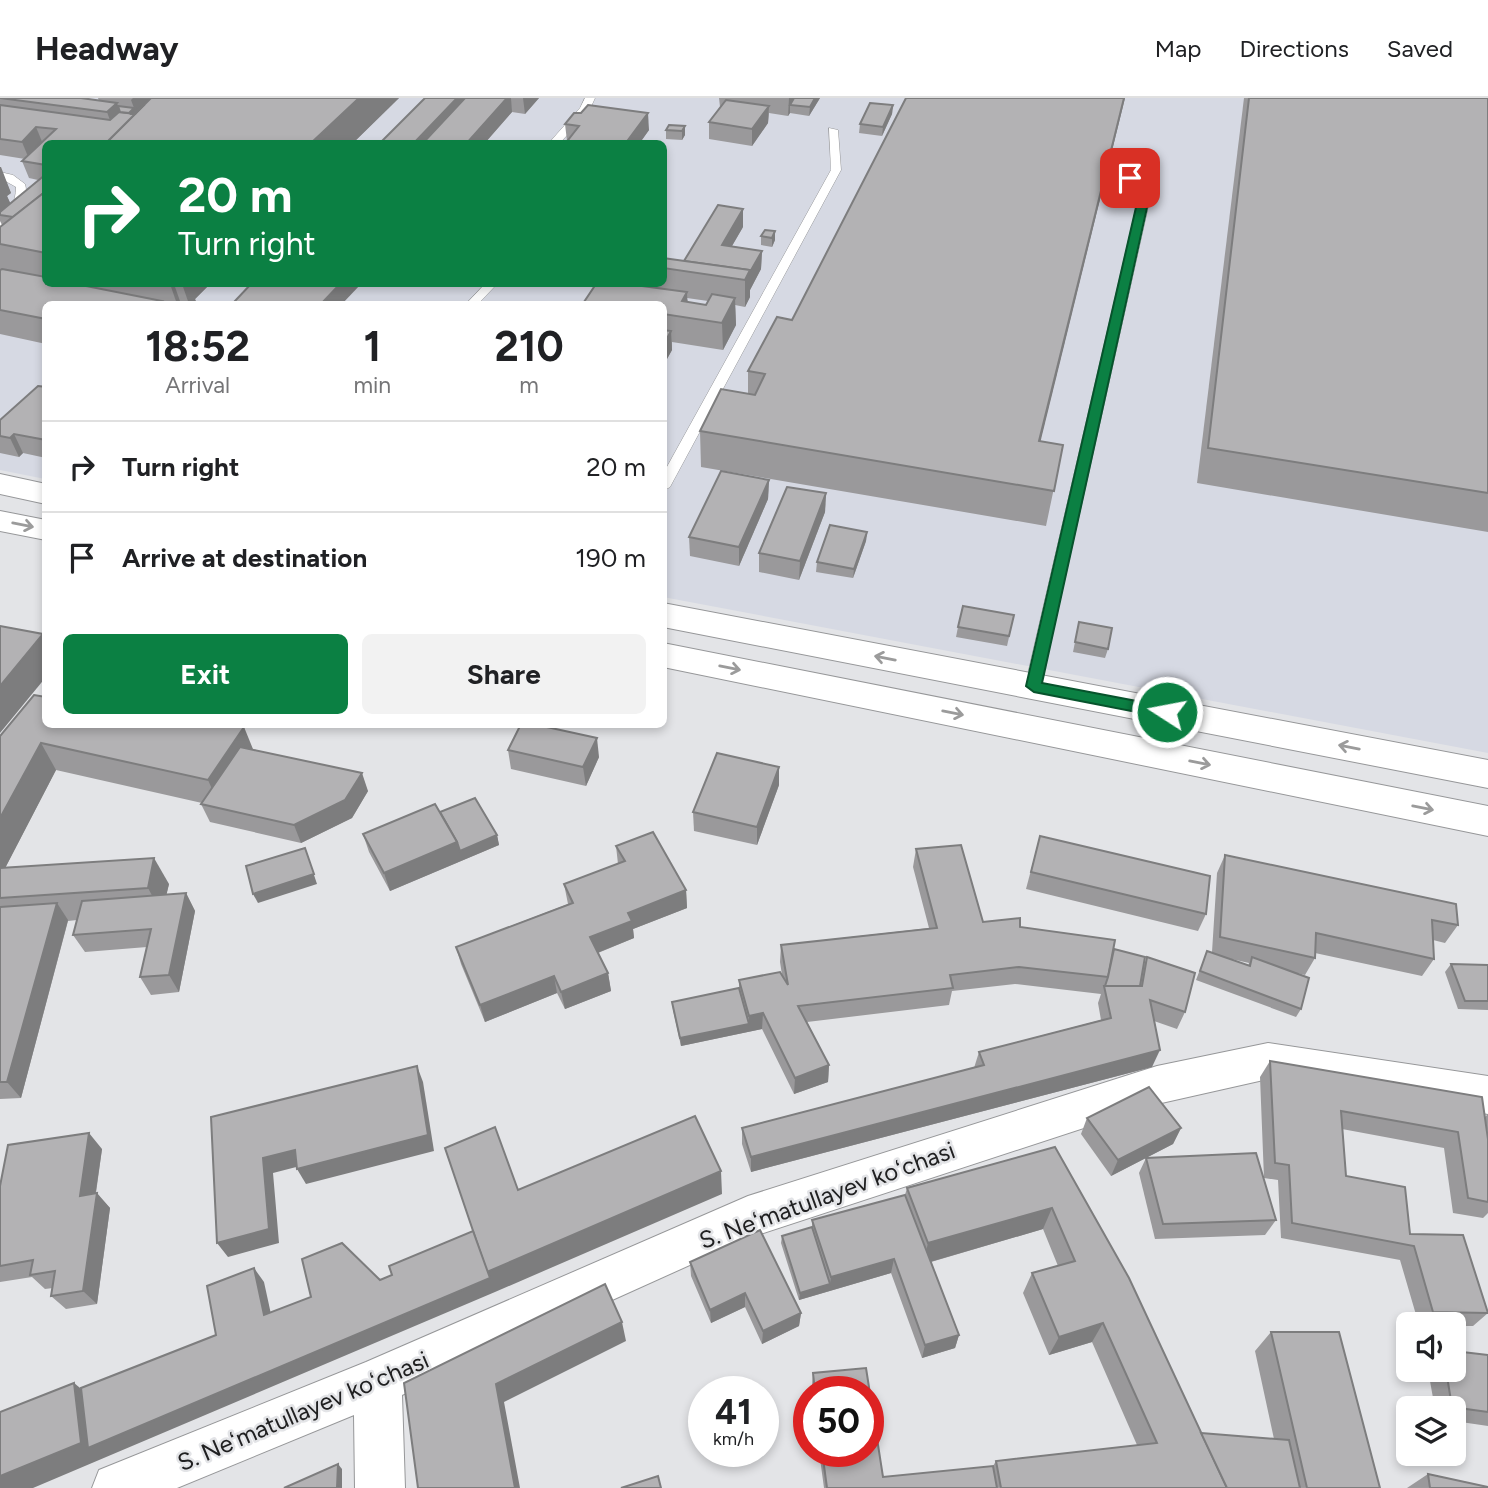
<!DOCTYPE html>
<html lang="en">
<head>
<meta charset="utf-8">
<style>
  :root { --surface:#fff; --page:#f2f2f2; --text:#202124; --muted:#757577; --line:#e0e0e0; --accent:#0b8043 }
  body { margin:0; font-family:Figtree,sans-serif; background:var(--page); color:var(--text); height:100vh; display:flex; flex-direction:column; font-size:26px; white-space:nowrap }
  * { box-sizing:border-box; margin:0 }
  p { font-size:23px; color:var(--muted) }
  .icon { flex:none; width:38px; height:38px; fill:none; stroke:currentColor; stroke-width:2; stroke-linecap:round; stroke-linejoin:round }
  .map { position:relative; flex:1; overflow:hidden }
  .details { position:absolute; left:42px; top:203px; width:625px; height:427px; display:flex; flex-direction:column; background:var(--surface); border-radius:10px; box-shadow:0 4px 10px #0003 }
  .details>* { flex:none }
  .top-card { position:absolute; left:42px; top:42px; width:625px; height:147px; border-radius:10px; box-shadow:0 4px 10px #0003; background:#0b8043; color:#fff; overflow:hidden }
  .buttons { position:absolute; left:1396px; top:1214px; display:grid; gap:14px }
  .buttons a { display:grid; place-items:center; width:70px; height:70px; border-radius:10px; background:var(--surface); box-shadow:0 4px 10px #0003; font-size:35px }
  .speed { position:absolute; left:688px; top:1278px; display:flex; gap:14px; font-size:35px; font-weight:700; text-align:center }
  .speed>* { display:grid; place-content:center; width:91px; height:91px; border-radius:50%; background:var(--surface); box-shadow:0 4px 10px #0003; line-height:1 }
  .speed small { font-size:18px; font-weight:400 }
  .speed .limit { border:10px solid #d22; background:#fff; color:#111 }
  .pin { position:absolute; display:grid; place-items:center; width:60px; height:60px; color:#fff; margin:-30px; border-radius:14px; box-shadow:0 4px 10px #0006 }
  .me { position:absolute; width:77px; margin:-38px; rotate:281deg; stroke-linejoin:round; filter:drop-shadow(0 0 5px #0008) }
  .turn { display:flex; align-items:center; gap:24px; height:147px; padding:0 21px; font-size:32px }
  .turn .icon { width:91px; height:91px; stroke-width:2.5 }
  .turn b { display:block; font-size:49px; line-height:60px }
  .eta { display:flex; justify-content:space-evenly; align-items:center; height:119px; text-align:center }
  .eta b { font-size:42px; font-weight:700; line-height:49px }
  .cta { display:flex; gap:14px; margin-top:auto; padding:14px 21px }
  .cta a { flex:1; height:80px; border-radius:10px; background:var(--accent); color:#fff; font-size:28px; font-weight:700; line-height:80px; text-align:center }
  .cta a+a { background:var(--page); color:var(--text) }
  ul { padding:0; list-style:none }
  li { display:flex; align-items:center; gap:21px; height:91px; padding:0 21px; border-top:2px solid var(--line) }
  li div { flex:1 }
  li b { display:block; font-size:26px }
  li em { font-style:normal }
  header { display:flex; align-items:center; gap:42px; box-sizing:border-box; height:98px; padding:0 35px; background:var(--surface); border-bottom:2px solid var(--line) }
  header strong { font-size:33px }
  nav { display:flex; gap:38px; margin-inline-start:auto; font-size:24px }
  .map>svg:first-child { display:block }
  .built { fill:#d6d9e3; fill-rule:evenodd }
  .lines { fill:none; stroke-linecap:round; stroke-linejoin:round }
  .lane-casing { stroke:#969799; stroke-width:1 }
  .street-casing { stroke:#969799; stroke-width:2 }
  .secondary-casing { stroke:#969799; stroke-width:2 }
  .lane { fill:#fff; fill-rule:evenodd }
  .street { fill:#fff; fill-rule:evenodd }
  .secondary { fill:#fff; fill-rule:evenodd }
  .wall { fill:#9a999b; fill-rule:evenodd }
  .shaded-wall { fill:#7d7d7e }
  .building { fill:#b3b2b4; stroke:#7d7d7e; stroke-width:2 }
  .oneway { stroke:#9b9b9b }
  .route { fill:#0b8043; stroke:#07532c; stroke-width:2 }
  .labels { text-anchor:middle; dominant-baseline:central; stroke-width:5; stroke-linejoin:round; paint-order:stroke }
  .near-street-label { font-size:24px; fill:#202021; stroke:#e3e4e7 }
</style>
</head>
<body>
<header>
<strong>Headway</strong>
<nav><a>Map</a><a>Directions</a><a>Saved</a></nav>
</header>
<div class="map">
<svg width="1488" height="1390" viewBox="0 0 1488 1390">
  <rect width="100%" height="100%" fill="#e3e4e7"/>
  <path class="built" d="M0 0H1488V655L663 499V206H46L45 381 0 372ZM46 46H663V186H46Z"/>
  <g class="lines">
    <g class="lane-casing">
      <g id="lane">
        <path d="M585 0H595L589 13 559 46H548L580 10Z"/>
        <path d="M829 30 838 32 841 72 670 389 663 393V376L831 72Z"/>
        <path d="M1117 73C1135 78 1148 85 1149 105L1041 588 1033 594 1025 588 1137 105 1132 88 1112 76Z"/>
        <path d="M0 74 13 77 25 86C30 103 16 126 0 132V123C10 113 16 104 16 89L0 80Z"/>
        <path d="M485 186H497L478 206H466Z"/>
      </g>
    </g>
    <g class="street-casing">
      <path id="street" d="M1268 945 1488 978V1016L1268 981 1157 1006 754 1138 402 1297 405 1390H355L354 1317 177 1390H92L99 1372 366 1264 748 1098 1157 968Z"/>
    </g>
    <g class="secondary-casing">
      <g id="secondary">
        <path d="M0 376 46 386V406L0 396Z"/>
        <path d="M0 413 46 422V442L0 433Z"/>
        <path d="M663 505 1488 662V690L663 529Z"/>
        <path d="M663 545 1488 708V738L663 569Z"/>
      </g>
    </g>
    <use href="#lane" class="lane"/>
    <use href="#street" class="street"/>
    <use href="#secondary" class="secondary"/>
  </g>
  <g class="wall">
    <path d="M0 0H87L99 3 98 0H399L352 46H46V186H210L195 201 197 206H46V246L0 236V129L2 127 0 123V69L11 95 7 98 10 105 38 82 29 80 22 63 25 61 0 57Z"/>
    <path d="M425 0H539L525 16 512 14 484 46H379Z"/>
    <path d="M719 0H820L809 18 790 15 788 18 769 15 768 25 752 48 709 41V24L720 9Z"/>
    <path d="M1244 0H1488V434L1197 385Z"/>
    <path d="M893 7 892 16 882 38 859 35 860 26Z"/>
    <path d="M565 26 649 32 639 46H565L567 43Z"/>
    <path d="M685 28V37L682 42 666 41V32Z"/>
    <path d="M743 129 732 148 762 153 761 171 750 192V199L745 209 735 207 736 227 723 252 672 244V252L663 268V206H584V204L596 186H663V160L684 163ZM687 200 708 203 706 207 688 204Z"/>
    <path d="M765 132 775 142 772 149 761 147V138Z"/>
    <path d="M777 219 1041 343 1063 347 1046 428 701 369 700 333 748 296V273Z"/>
    <path d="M46 289V360L23 355 19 359 0 355V322Z"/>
    <path d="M769 382 768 401 739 468 690 458 689 439Z"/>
    <path d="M826 395 825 414 799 482 759 474V455Z"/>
    <path d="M867 434 866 443 853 480 816 474 817 464Z"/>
    <path d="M1014 517 1007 548 956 539 958 529Z"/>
    <path d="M1079 524 1108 551 1105 560 1073 554Z"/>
    <path d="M0 638 253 651 368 693 352 720 301 745 210 724 201 706 202 705 56 672 5 770 169 786 166 797 186 795 195 813 179 894 151 897 140 879 147 849 85 854 73 837 77 822 68 823 21 1000 0 1001Z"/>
    <path d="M508 652 599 659 586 688 511 671Z"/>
    <path d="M779 669V687L757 747 694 733 693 714Z"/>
    <path d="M440 714 497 737 499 747 390 793 369 754 363 736Z"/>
    <path d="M1040 738 1206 816 1198 833 1026 791Z"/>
    <path d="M616 748 686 792 687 810 633 831 634 840 598 855 608 875 611 893 565 911 557 895 485 924 461 866 456 849 568 806 564 786 618 766Z"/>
    <path d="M916 751 983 824 1020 829 1114 851 1144 867 1147 859 1185 914 1177 931 1154 923 1152 969 751 1074 742 1046V1030L974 970 979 954 1101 922 1098 905 1101 896 1015 886 952 893 949 907 807 924 829 967 828 984 794 996 762 931 681 948 673 912 672 904 739 890V882L782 877 780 864 781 847 929 830 913 769Z"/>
    <path d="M1225 757 1458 827 1445 845 1433 842 1434 861 1422 878 1315 855V860L1305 877 1297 875 1301 911 1296 919 1196 882 1207 853 1212 854 1217 775ZM1227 860 1249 865 1248 868Z"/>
    <path d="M1451 866 1488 867V912L1458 911 1445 874Z"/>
    <path d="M1270 963 1488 1041V1115L1483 1120 1453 1115 1444 1050 1342 1031 1346 1078 1410 1136 1488 1215 1473 1228H1454V1227H1419L1400 1162 1281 1140 1278 1082 1264 1080 1260 979Z"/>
    <path d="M1488 1016V1037L1485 1019Z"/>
    <path d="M1087 1020 1181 1030 1173 1046 1111 1078 1081 1036Z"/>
    <path d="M1055 1049 1129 1180 1201 1335 1274 1341 1255 1253 1271 1234H1339L1380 1390H824L819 1353H868V1293H812V1287L813 1275 866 1270 883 1379 993 1368 996 1363 1137 1347 1092 1244 1049 1257 1023 1195 1032 1175 1058 1168 1043 1131 931 1164 959 1237 955 1250 922 1260 891 1175 799 1202 781 1145 782 1138 812 1129V1122L905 1097 907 1090Z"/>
    <path d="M102 1051 96 1095 110 1110 97 1206 66 1211 51 1198 53 1190 45 1191 32 1179 0 1184V1088Z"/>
    <path d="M1146 1060 1276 1122 1265 1137 1155 1141 1139 1075Z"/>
    <path d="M690 1164 801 1215 799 1228 762 1246 745 1209 711 1225 691 1178Z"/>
    <path d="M1488 1257V1328L1454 1323V1311H1435L1428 1272H1454Z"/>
    <path d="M1428 1376 1488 1390H1407Z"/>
  </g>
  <g class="shaded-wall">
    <path d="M133 0H159L116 39 107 14 117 5 122 21 134 10 131 2Z"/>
    <path d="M359 0H399L352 46H310Z"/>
    <path d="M457 0H474L441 46H413Z"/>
    <path d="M507 0H511L512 14 484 46H466Z"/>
    <path d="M523 0H539L525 16Z"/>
    <path d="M789 0H799L790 7V15L788 18Z"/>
    <path d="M815 0H820L809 18 810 9Z"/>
    <path d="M1124 0H1125L1032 378 1039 343Z"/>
    <path d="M893 7 892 16 882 38 883 29Z"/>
    <path d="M769 8 768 25 752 48V31Z"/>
    <path d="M648 15 649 32 639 46H625Z"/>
    <path d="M685 28V37L682 42V33Z"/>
    <path d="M36 29 43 46 29 61 22 44Z"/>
    <path d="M0 69H1L11 95 7 98 12 109 0 117Z"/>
    <path d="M743 111V129L722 165V147Z"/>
    <path d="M775 133V142L772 149V140Z"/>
    <path d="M762 153 761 171 750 192V199L745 209V182Z"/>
    <path d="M170 186H174L181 206H177Z"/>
    <path d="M182 186H210L195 201 197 206H189Z"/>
    <path d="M340 186H361L342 206H321Z"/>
    <path d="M687 194 688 220 682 203Z"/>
    <path d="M735 200 736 227 723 252 722 225Z"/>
    <path d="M671 233 672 252 663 268V248Z"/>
    <path d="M14 336 23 355 19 359 10 340Z"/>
    <path d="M769 382 768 401 739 468V449Z"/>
    <path d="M826 395 825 414 799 482 800 463Z"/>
    <path d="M867 434 866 443 853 480 854 471Z"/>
    <path d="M43 536 46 540V579L0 635V588Z"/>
    <path d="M244 629 255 656 220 709 208 682Z"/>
    <path d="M597 640 599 659 586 688 583 669Z"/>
    <path d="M41 645 56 672 0 780V720Z"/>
    <path d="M779 669V687L757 747V729Z"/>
    <path d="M362 675 368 693 352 720 301 745 294 727Z"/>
    <path d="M497 737 499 747 390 793 384 775 457 744Z"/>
    <path d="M305 750 317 786 258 805 253 796Z"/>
    <path d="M154 760 169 786 162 816 148 790Z"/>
    <path d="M686 792 687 810 633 831 634 840 592 857 590 839 628 815Z"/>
    <path d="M186 795 195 813 179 894 169 877Z"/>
    <path d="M57 805 68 822 21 1000 7 984Z"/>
    <path d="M608 875 611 893 565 911 561 894Z"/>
    <path d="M554 878 557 895 485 924 480 907Z"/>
    <path d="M763 915 762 931 681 948 680 940 749 926V918Z"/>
    <path d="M1160 952 1152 969 751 1074V1059Z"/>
    <path d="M829 967 828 984 794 996 795 980Z"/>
    <path d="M417 968 423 984 434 1053 306 1086 297 1071Z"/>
    <path d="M1181 1030 1173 1046 1111 1078 1118 1062Z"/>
    <path d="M89 1035 102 1051 93 1113 80 1098Z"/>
    <path d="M295 1052 304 1067 273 1075 279 1145 228 1159 217 1145 263 1060Z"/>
    <path d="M721 1073 722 1096 495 1194 33 1390H0V1378L74 1285 95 1302 100 1345 473 1133Z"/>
    <path d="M97 1095 110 1110 97 1206 83 1193Z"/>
    <path d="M1052 1110 1043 1131 923 1166 928 1145Z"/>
    <path d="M894 1161 891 1175 799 1202 800 1195 830 1186 831 1179Z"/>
    <path d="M254 1170 264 1184 274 1230 264 1217Z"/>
    <path d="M745 1195V1209L711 1225 710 1212Z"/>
    <path d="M801 1215 799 1228 762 1246 763 1233Z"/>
    <path d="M622 1224 626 1243 504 1304 520 1390H515L496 1286Z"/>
    <path d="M1103 1225 1092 1244 1049 1257 1059 1239Z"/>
    <path d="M959 1237 955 1250 922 1260 925 1247Z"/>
    <path d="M338 1366 342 1371V1390H337Z"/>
  </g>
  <g class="building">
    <path d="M0 0H81L117 5 107 14Z"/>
    <path d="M151 0H359L310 46H105Z"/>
    <path d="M425 0H457L413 46H379Z"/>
    <path d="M465 0H507L466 46H422Z"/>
    <path d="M794 0H815L810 9 790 7Z"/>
    <path d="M906 0H1124L1039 343 1063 347 1054 393 700 333 721 291 755 297 765 276 748 273 777 219 792 222Z"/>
    <path d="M1249 0H1488V395L1208 350Z"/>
    <path d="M726 2 769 8 752 31 709 24Z"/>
    <path d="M870 5 893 7 883 29 860 26Z"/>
    <path d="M0 7 110 22 119 14 135 16 105 46H46V67L22 63 56 31 36 29 22 44 0 41Z"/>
    <path d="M588 7 648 15 625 46H565L579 28 565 26 574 15H581Z"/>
    <path d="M118 8 134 10 129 15 120 14Z"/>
    <path d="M142 8H143L135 16H132Z"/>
    <path d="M669 27 685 28 682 33 666 32Z"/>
    <path d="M46 76V93L13 119 0 117V114Z"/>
    <path d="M46 93V155L0 146V129Z"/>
    <path d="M718 107 743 111 722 147 762 153 750 174V172L684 163Z"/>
    <path d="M765 132 775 133 772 140 761 138Z"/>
    <path d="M663 160 750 172 745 182 663 170Z"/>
    <path d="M2 171 46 179V186H76L162 203 158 206H46V221L0 212V172Z"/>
    <path d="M251 186H340L321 206H250L234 204Z"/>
    <path d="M596 186H627L687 194 682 203 706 207 712 196 735 200 722 225 663 216V206H601L584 204Z"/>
    <path d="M663 232 671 233 663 248Z"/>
    <path d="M38 288 46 289V342L14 336 10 340 0 338V322Z"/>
    <path d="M721 373 769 382 739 449 689 439Z"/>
    <path d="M787 389 826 395 800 463 759 455Z"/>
    <path d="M830 427 867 434 854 471 817 464Z"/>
    <path d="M963 508 1014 517 1009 538 958 529Z"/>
    <path d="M1079 524 1112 530 1108 551 1075 544Z"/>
    <path d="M0 528 43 536 0 588Z"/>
    <path d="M34 597 46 599V626H232L244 629 208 682 41 645 0 720V638Z"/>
    <path d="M521 626H533L597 640 583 669 508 652Z"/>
    <path d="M240 649 362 675 345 702 294 727 201 706Z"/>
    <path d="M717 655 779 669 757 729 693 714Z"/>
    <path d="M475 700 497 737 460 753 457 744 440 714Z"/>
    <path d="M435 706 457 744 384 775 363 736Z"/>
    <path d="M653 734 686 792 628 815 632 823 590 839 608 875 561 894 554 878 480 907 456 849 573 805 564 786 625 763 616 748Z"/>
    <path d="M1040 738 1210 778 1206 816 1031 774Z"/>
    <path d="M961 747 983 824 1020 820V829L1115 842 1108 879 1019 869 950 877 953 890 798 908 829 967 795 980 763 915 749 918 739 882 780 874 788 887 781 847 937 830 916 751Z"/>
    <path d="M305 750 314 776 253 796 246 768Z"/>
    <path d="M1225 757 1456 806 1458 827 1432 822 1434 861 1316 835 1315 860 1220 839Z"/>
    <path d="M154 760 148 790 0 800V770Z"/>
    <path d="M186 795 169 877 140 879 151 831 73 837 82 803Z"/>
    <path d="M57 805 7 984H0V809Z"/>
    <path d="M1114 851 1145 859 1140 888H1105L1108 879Z"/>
    <path d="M1207 853 1250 868 1252 859 1309 880 1301 911 1200 873Z"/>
    <path d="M1147 859 1195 875 1185 914 1150 902 1160 952 751 1059 742 1030 984 967 979 954 1111 920 1104 888H1142Z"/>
    <path d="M1451 866 1488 867V903H1465Z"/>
    <path d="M739 890 749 926 680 940 672 904Z"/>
    <path d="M1270 963 1482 999 1488 1041V1104L1468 1100 1458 1034 1341 1013 1346 1078 1405 1089 1410 1136 1463 1137 1488 1215 1433 1214 1414 1148 1292 1125 1289 1067 1275 1065Z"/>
    <path d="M417 968 428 1037 297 1071 295 1052 263 1060 269 1131 217 1145 211 1019Z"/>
    <path d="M1149 989 1181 1030 1118 1062 1087 1020Z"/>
    <path d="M695 1018 721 1073 487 1174 445 1050 495 1029 518 1092Z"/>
    <path d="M89 1035 80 1098 97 1095 83 1193 51 1198 55 1173 30 1177 33 1162 0 1168V1088L8 1047Z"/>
    <path d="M1055 1049 1129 1180 1227 1390H1001L996 1363 1157 1345 1103 1225 1059 1239 1032 1175 1075 1163 1052 1110 928 1145 907 1090Z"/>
    <path d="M1256 1055 1276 1122 1163 1126 1146 1060Z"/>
    <path d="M905 1097 959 1237 925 1247 894 1161 831 1179 812 1122Z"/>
    <path d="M812 1129 830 1186 800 1195 782 1138Z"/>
    <path d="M760 1132 801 1215 763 1233 745 1195 710 1212 690 1164Z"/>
    <path d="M473 1133 490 1180 88 1350 81 1290 216 1237 207 1188 254 1170 264 1217 311 1199 302 1161 342 1145 380 1182 392 1177 389 1168Z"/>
    <path d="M605 1186 622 1224 496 1286 515 1390H418L404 1285Z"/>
    <path d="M1271 1234H1339L1380 1390H1307Z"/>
    <path d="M1454 1253 1488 1257V1314L1452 1309 1446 1272H1454Z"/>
    <path d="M866 1270 883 1379 993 1368 997 1390H827L822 1353H868V1293H815L813 1275Z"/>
    <path d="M74 1285 81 1345 0 1378V1314Z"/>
    <path d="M1201 1335 1289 1342 1300 1390H1227Z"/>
    <path d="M338 1366 337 1390H284Z"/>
    <path d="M1428 1376 1488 1389V1390H1430Z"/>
    <path d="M658 1378 661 1390H621Z"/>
  </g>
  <defs><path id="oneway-shaft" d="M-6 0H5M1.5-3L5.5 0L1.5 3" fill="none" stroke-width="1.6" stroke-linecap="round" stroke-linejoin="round" transform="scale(1.75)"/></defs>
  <g class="oneway">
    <use href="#oneway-shaft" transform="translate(23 427) rotate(11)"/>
    <use href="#oneway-shaft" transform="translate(885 560) rotate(-169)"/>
    <use href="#oneway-shaft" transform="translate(730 570) rotate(11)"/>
    <use href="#oneway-shaft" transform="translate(953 615) rotate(11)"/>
    <use href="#oneway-shaft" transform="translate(1349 649) rotate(-169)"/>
    <use href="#oneway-shaft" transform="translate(1200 665) rotate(11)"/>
    <use href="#oneway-shaft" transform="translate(1423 710) rotate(11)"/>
  </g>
  <path class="route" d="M1130 77C1143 82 1149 91 1148 105L1042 585 1173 610 1175 614 1167 620 1034 594 1026 588 1137 105C1139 91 1134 90 1125 80Z"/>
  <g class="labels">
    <g class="near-street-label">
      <text transform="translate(827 1097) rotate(-20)">S. Neʻmatullayev koʻchasi</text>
      <text transform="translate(303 1313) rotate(-23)">S. Neʻmatullayev koʻchasi</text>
    </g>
  </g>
</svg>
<div class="buttons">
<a><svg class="icon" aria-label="sound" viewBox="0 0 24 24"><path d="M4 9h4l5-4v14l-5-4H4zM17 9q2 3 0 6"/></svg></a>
<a><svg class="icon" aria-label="layers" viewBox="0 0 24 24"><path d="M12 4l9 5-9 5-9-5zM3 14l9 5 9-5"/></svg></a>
</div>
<div class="speed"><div>41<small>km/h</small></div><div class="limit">50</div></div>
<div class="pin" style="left:1130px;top:80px;background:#d93025"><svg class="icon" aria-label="arrive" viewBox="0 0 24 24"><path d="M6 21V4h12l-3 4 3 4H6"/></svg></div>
<svg class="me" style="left:1167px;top:614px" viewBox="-20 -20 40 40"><circle r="17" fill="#0b8043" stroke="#fff" stroke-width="3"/><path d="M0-11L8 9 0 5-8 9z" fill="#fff"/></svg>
<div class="top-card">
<div class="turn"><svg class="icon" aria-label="right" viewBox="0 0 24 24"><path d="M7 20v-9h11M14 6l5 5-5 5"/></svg><div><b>20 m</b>Turn right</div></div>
</div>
<section class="details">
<div class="eta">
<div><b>18:52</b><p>Arrival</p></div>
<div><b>1</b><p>min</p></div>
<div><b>210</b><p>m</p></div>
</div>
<ul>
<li><svg class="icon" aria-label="right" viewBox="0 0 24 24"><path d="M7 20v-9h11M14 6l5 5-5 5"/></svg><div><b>Turn right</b></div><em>20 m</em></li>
<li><svg class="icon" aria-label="arrive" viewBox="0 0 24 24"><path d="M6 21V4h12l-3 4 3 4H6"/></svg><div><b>Arrive at destination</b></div><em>190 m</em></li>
</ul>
<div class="cta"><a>Exit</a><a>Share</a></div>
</section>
</div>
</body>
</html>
